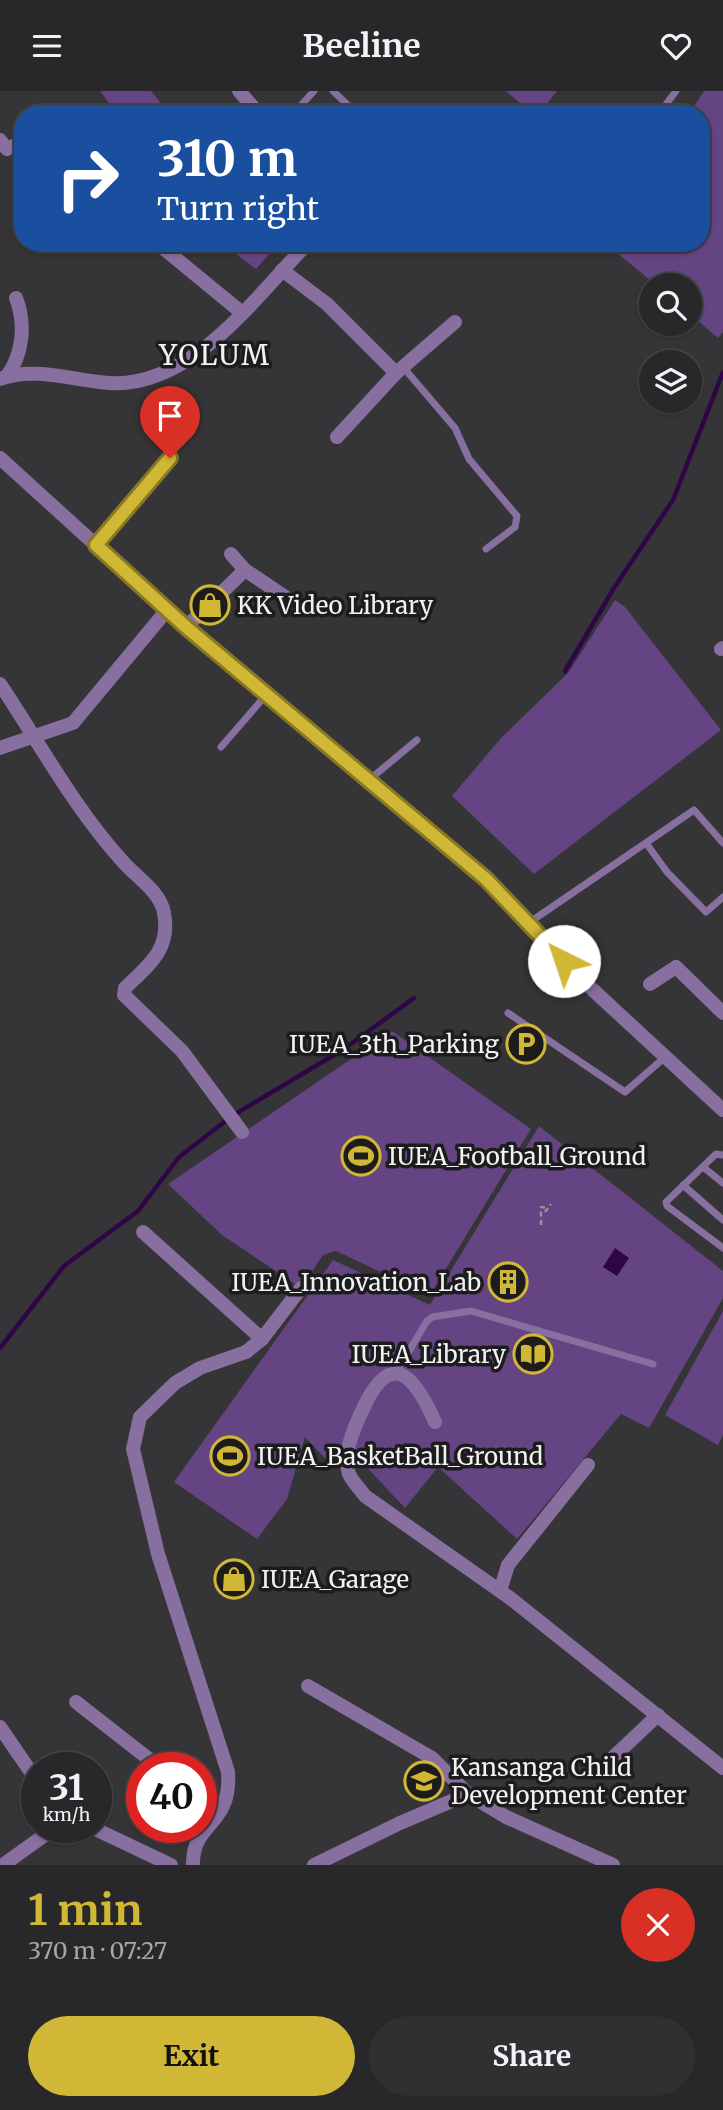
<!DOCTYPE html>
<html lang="en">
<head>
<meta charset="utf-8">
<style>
  :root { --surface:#282729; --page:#302f31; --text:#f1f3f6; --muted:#a5a5a8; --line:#444446; --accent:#d1b736 }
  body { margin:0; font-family:Merriweather,serif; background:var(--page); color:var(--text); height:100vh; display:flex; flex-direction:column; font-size:26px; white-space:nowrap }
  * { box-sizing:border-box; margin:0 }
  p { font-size:23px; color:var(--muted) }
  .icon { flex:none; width:38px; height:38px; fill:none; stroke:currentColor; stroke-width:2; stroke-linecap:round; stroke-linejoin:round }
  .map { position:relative; height:1774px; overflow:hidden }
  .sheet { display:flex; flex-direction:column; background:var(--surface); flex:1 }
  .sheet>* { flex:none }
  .guide { position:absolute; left:14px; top:14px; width:696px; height:147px; border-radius:28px; box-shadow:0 2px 5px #0004,0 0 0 2px var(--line); background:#1a4fa0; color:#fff; overflow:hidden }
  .controls { position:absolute; left:639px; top:182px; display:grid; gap:14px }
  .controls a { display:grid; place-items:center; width:63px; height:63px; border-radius:50%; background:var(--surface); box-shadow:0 2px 5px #0004,0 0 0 2px var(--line); font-size:35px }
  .speed { position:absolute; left:21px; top:1661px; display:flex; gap:14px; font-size:35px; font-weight:700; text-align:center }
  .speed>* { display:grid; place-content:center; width:91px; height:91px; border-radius:50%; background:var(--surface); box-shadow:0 2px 5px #0004,0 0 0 2px var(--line); line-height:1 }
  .speed small { font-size:18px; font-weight:400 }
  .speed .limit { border:10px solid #d22; background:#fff; color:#111 }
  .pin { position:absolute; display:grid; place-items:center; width:60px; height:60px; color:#fff; margin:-72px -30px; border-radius:50% 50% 50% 0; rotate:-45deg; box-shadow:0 0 7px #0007 }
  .pin .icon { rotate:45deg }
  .me { position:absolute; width:77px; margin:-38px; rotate:319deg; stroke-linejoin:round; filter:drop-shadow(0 0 5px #0008) }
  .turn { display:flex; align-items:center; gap:24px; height:147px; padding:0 28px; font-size:32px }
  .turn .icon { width:91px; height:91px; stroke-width:2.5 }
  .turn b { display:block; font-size:49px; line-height:60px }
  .round { display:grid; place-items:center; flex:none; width:74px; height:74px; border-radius:37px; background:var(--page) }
  .overview { display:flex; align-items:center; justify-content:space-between; height:119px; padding:0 28px }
  h1 { font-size:42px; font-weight:700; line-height:52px; color:var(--accent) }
  .action { display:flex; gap:14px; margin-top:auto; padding:14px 28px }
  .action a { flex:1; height:80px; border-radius:42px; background:var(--accent); color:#111; font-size:28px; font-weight:700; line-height:80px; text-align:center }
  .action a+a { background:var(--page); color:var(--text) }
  header { display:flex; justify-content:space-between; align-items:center; height:91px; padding:0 28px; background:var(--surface); font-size:32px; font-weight:700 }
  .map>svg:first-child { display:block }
  .green { fill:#654483 }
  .water { fill:#2e0648 }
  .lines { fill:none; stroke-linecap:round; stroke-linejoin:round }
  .stream { stroke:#2e0648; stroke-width:4.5 }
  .path { stroke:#949396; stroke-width:2.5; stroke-dasharray:5 3.5; stroke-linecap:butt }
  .service { stroke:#876fa0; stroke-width:7 }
  .minor { stroke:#876fa0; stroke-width:14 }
  .tertiary { stroke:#876fa0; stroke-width:14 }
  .route-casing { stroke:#887723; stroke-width:18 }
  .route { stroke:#d1b736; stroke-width:12 }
  .labels { text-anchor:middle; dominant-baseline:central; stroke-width:7; stroke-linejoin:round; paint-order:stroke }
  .poi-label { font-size:24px; fill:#f2f1f3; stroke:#1c1c1d; text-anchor:start }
  .quarter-label { font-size:28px; letter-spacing:2px; fill:#f2f1f3; stroke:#1c1c1d }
</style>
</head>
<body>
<header><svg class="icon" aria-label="menu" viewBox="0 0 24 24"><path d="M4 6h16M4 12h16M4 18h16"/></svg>Beeline<svg class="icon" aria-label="heart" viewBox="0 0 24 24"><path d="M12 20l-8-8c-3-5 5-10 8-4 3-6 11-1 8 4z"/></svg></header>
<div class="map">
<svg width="723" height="1774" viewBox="0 0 723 1774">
  <rect width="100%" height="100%" fill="#353437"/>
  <g class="green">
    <path d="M100 0H151L170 23H108L113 17Z"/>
    <path d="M506 0H557L539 23H533Z"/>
    <path d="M704 0H723V241L718 247 690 223V194H656L605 152H702V23H689Z"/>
    <path d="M221 152H279L256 178Z"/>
    <path d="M615 509 625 516 721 639 534 783 452 705 502 646 568 582Z"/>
    <path d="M392 940 531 1038 430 1204 336 1160 323 1164 301 1197 222 1144 168 1093Z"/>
    <path d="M539 1035 723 1180V1207L649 1337 621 1323 517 1448 438 1376 405 1417 344 1352 334 1377 305 1346 287 1408 257 1448 174 1391 333 1169 430 1214Z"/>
    <path d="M723 1220V1344L718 1354 665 1324Z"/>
  </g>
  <path class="water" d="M615 1157 629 1167 617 1185 603 1176Z"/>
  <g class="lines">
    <g class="stream">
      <path d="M565 580 614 497 673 409 723 281"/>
      <path d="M0 1257 64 1175 138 1120 179 1066 232 1025 344 958 414 907"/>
    </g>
    <g class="path">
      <path d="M545 1121 551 1113"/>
      <path d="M541 1134V1116L548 1117"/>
    </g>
    <g class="service">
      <path d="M333 0 357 23"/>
      <path d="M293 23 314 0"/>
      <path d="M659 23 676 0"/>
      <path d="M403 276 455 337 469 368 517 425 515 436 486 458"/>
      <path d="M221 656 266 604"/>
      <path d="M369 689 417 649"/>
      <path d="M646 752 667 781 706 821 723 806"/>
      <path d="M530 831 694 719 723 752"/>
      <path d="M508 922 625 1001 664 967"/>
      <path d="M723 1064 716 1063 666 1111 667 1115 723 1157"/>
      <path d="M703 1076 723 1092"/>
      <path d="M683 1094 723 1129"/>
      <path d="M396 1282 427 1230 432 1226 471 1220 653 1273"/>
    </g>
    <g class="minor">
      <path d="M239 0 259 23"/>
      <path d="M0 49 7 58 23 50"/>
      <path d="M157 152 241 221"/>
      <path d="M282 179 327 213 396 282 337 346"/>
      <path d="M396 282 455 231"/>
      <path d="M7 285C23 263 26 233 16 207"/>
      <path d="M0 288C35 275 75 290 110 292 192 297 256 205 308 152"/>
      <path d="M96 454 169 367"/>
      <path d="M245 479 303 518"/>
      <path d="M186 536 245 479 231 463"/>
      <path d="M721 558 723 557"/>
      <path d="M0 593C40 653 76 720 125 773 138 787 161 802 164 822 171 858 149 874 125 897L124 904 182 960 242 1041"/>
      <path d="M0 657 73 632 167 519"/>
      <path d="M650 893 676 876 723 922"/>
      <path d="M143 1141 262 1248"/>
      <path d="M435 1331C413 1281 390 1258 362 1320 354 1337 342 1364 349 1383 352 1390 360 1398 365 1405L510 1507 723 1677"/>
      <path d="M500 1500 508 1474 588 1374"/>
      <path d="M308 1595 432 1667 468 1703 506 1726 613 1774"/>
      <path d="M76 1611 159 1676"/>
      <path d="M0 1636 37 1690"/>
      <path d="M606 1673 658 1624"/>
      <path d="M91 1736 171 1774"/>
      <path d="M3 1774 56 1736"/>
      <path d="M193 1774C192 1730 232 1736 228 1681L158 1463 133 1358 140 1326 175 1292 200 1277 246 1261 262 1248 301 1197"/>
      <path d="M314 1774 400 1732 468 1703"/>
    </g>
    <path class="tertiary" d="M0 367 186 536 486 788 593 899 723 1019"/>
  </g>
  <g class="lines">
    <g class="route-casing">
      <path id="route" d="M170 367 96 454 186 536 486 788 564 870"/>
    </g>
    <use href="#route" class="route"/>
  </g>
  <defs>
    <g id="shop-ring" transform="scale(2.0125)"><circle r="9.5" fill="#1c1c1d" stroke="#d1b736" stroke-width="1.5"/><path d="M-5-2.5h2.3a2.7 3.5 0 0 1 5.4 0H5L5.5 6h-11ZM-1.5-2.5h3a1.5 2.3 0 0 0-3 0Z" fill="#d1b736"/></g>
    <g id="parking-ring" transform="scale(2.0125)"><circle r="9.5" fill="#1c1c1d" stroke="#d1b736" stroke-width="1.5"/><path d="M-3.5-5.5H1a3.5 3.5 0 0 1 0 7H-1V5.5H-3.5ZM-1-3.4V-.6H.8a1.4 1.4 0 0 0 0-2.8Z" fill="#d1b736"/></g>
    <g id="stadium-ring" transform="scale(2.0125)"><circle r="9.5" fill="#1c1c1d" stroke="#d1b736" stroke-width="1.5"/><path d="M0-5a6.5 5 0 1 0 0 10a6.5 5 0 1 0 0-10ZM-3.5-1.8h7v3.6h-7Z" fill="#d1b736"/></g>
    <g id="building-ring" transform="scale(2.0125)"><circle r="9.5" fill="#1c1c1d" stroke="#d1b736" stroke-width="1.5"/><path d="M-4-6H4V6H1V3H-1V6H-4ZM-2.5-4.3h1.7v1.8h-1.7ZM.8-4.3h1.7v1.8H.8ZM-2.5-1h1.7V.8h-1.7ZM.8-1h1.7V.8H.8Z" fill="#d1b736"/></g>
    <g id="library-ring" transform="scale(2.0125)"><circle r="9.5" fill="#1c1c1d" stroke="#d1b736" stroke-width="1.5"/><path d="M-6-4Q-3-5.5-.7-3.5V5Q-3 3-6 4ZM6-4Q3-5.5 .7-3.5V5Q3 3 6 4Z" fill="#d1b736"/></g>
    <g id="school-ring" transform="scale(2.0125)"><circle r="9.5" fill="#1c1c1d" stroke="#d1b736" stroke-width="1.5"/><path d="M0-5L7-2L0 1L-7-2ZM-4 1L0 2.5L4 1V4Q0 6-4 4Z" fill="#d1b736"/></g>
  </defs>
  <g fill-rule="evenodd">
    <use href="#shop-ring" x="210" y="514"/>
    <use href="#parking-ring" x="526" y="953"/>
    <use href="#stadium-ring" x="361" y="1065"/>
    <use href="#building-ring" x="508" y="1191"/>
    <use href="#library-ring" x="533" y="1263"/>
    <use href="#stadium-ring" x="230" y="1365"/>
    <use href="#shop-ring" x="234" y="1488"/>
    <use href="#school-ring" x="424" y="1690"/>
  </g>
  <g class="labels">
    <g class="poi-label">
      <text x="237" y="514">KK Video Library</text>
      <text x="499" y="953" text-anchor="end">IUEA_3th_Parking</text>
      <text x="388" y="1065">IUEA_Football_Ground</text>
      <text x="481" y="1191" text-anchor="end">IUEA_Innovation_Lab</text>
      <text x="506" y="1263" text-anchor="end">IUEA_Library</text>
      <text x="257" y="1365">IUEA_BasketBall_Ground</text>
      <text x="261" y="1488">IUEA_Garage</text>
      <text x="451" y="1676">Kansanga Child<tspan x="451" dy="28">Development Center</tspan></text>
    </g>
    <g class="quarter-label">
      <text x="215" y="264">YOLUM</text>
    </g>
  </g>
</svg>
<div class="controls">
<a><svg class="icon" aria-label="search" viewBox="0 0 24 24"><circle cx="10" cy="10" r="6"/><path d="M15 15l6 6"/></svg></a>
<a><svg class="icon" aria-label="layers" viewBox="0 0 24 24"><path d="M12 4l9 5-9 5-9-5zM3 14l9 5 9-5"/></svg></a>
</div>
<div class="speed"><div>31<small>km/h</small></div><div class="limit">40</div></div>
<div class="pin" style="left:170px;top:367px;background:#d93025"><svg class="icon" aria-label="arrive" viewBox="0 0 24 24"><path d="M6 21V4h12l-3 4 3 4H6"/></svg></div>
<svg class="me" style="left:564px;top:870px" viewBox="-20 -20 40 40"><circle r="19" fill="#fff"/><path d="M0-13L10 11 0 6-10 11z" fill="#d1b736"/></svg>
<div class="guide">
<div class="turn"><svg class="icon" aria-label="right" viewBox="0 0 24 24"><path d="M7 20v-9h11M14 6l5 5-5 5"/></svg><div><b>310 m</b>Turn right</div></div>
</div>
</div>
<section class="sheet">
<div class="overview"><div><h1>1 min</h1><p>370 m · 07:27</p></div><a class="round" style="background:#d93025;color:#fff"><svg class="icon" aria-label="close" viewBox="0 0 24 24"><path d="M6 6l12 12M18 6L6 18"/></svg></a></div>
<div class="action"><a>Exit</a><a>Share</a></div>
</section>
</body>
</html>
